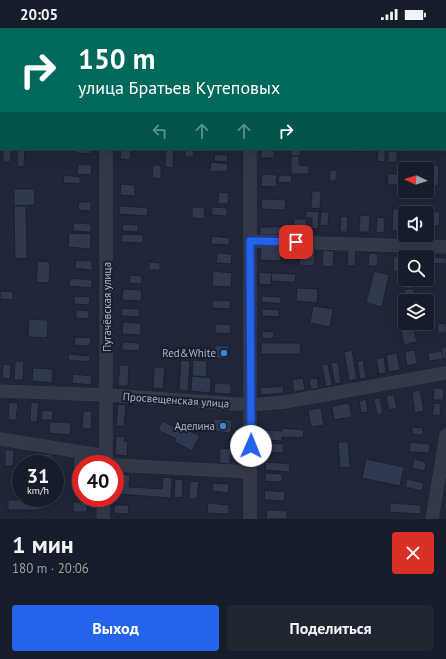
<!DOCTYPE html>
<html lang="ru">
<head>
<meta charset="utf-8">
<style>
  :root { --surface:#171c2a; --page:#202532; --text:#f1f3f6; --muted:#9ea1a8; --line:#363a47; --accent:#2563eb }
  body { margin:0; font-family:"PT Sans",sans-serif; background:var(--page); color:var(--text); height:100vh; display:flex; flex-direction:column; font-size:15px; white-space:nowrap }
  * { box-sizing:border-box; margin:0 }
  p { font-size:13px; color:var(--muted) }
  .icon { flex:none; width:22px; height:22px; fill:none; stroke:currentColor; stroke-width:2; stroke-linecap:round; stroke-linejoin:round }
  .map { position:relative; height:491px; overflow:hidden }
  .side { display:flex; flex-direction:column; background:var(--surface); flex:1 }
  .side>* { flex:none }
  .top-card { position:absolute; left:0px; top:0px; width:446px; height:122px; box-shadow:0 4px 16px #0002,0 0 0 1px var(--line); background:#00695c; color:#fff; overflow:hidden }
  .needle { width:26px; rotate:274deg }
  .buttons { position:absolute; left:398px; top:134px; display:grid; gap:8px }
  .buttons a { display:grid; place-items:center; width:36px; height:36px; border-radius:4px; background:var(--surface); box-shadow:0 4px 16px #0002,0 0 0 1px var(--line); font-size:20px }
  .speed { position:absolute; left:12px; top:427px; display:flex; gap:8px; font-size:20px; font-weight:700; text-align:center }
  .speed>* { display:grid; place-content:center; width:52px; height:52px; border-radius:50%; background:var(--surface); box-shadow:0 4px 16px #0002,0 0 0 1px var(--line); line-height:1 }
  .speed small { font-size:10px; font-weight:400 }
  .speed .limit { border:6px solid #d22; background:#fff; color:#111 }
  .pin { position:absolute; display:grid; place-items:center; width:34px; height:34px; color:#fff; margin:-17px; border-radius:8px; box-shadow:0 2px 6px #0006 }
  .me { position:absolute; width:44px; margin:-22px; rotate:1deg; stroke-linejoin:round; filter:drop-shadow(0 0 3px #0008) }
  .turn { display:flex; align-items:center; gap:14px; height:84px; padding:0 12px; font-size:18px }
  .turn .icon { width:52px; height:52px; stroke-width:2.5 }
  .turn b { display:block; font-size:28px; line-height:34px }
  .lanes { display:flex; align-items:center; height:38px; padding:0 12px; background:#0003; justify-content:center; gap:20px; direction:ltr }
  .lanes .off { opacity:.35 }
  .round { display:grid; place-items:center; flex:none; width:42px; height:42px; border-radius:4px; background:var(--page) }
  .summary { display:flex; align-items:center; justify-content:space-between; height:68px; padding:0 12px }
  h1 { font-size:24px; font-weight:700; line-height:30px }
  .action { display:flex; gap:8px; margin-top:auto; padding:8px 12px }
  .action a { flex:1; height:46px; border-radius:4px; background:var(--accent); color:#fff; font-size:16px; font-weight:700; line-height:46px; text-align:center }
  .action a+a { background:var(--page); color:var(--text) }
  .status { display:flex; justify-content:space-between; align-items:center; height:28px; padding:0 20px; background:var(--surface); direction:ltr }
  .status svg { height:11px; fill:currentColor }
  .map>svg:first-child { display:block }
  .building { fill:#31394f; stroke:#1a202f }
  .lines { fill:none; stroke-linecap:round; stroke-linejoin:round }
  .minor-casing { stroke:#3c4252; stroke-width:13 }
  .minor { stroke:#333948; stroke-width:12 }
  .route-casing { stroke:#184099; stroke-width:10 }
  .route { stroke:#2563eb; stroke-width:7 }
  .shop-dot { fill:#3f7fe0; stroke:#181e2d; stroke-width:1.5 }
  .labels { text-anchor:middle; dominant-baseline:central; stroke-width:4; stroke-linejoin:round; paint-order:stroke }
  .street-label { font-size:11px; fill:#adb3c5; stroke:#181e2d }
  .poi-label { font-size:11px; fill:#adb3c5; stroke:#181e2d; text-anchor:end }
</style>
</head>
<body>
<div class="status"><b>20:05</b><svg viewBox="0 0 49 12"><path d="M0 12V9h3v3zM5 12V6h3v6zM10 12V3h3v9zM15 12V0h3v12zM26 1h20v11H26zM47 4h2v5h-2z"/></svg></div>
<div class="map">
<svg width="446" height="491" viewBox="0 0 446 491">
  <rect width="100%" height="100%" fill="#1f2638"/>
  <g class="building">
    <rect x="343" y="0" width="19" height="1"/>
    <rect x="372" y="0" width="23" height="1"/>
    <path d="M445 102 446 124H437L438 121H445Z"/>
    <path d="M3 121H11L10 134H3Z"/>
    <path d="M17 121H25L24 139 17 138Z"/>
    <path d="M76 121H91V126L76 125Z"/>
    <path d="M121 121H131L130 132 120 131Z"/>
    <path d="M166 121H174L173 140 165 139Z"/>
    <path d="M185 121H215V122L193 123 194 129H185Z"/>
    <rect x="261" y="121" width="13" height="9"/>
    <path d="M291 121H301L300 128H291Z"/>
    <path d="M357 121H374V122L357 123Z"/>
    <path d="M378 121H385V134L377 133Z"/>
    <rect x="388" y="121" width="12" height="2"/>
    <rect x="388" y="123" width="9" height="11"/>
    <path d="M215 126 228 127 227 134 214 133Z"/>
    <path d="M291 128H299V137L309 138V146H291Z"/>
    <path d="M211 134 228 136 227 144 210 143Z"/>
    <path d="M78 136 92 137 91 147 77 146Z"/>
    <path d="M153 137H161V151L152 150Z"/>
    <path d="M428 137H439L438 158 428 157Z"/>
    <path d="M330 142H337L336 153H329Z"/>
    <path d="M262 146 277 147 276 159 261 158Z"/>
    <path d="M388 146H405V157L387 156Z"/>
    <path d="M64 147 80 149V156L63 155Z"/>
    <path d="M279 147 292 148 291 155 278 154Z"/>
    <path d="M121 156 135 157V168L120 167Z"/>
    <path d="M14 161H34L35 177 14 178Z"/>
    <path d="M312 163H321L320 181 311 180Z"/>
    <path d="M219 164 229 165 228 176H218Z"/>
    <path d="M262 171 286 172 285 182 261 181Z"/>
    <path d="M79 174H91V183L78 182Z"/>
    <path d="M14 178H26L27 230 15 231Z"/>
    <path d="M120 178 148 180 147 188 119 186Z"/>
    <path d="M192 179 205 180 204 191 192 190Z"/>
    <path d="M212 179 227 180V188L211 187Z"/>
    <path d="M393 181H405V203H392Z"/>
    <path d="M306 183 319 184 318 201 312 200V190L306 189Z"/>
    <path d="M321 184H329L328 198 320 197Z"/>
    <path d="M431 184H440L439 198 430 197Z"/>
    <path d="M360 187 370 188 369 204H359Z"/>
    <path d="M341 188 348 189 347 204H340Z"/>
    <path d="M377 189 385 190 384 205 376 204Z"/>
    <path d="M294 191H306V205H293Z"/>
    <path d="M73 195 91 196V204L73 203Z"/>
    <path d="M123 196 138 197V204L122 203Z"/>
    <rect x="260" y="199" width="28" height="8"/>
    <path d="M69 205 91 206 90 221 68 219Z"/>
    <path d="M122 206 143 207V215L121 214Z"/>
    <path d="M212 208 230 210 229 217 211 216Z"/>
    <path d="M261 219 281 220V233L260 232Z"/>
    <path d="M300 220 315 221 314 238 299 237Z"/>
    <path d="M323 222 334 223 333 239 322 238Z"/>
    <path d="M348 222 356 223 355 238 347 237Z"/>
    <path d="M217 225 232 226 231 236 216 235Z"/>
    <path d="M369 225 378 226 377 238H368Z"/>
    <path d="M394 228 404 229 403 244 393 243Z"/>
    <path d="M430 229 446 230V236L429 235Z"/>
    <path d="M76 232 92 233V242L75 240Z"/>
    <path d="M38 233 50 234 49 255 36 254Z"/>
    <path d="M149 234 160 235V242H149Z"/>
    <path d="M213 243 232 245 231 259 212 258Z"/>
    <path d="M374 243 389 247 382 279 366 275Z"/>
    <path d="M259 244 272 245 271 257 259 256Z"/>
    <path d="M272 245 296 246 295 254 271 253Z"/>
    <path d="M130 247 142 248 141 256 129 255Z"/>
    <path d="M70 250 92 252V260L69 258Z"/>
    <path d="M406 251H412L411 261H405Z"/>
    <path d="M297 260 318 261 317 275 296 273Z"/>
    <path d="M123 261 142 262 141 273 122 272Z"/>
    <path d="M405 261H414L413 273 404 274Z"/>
    <path d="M0 263 13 264V272L0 271Z"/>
    <path d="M74 268 90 269 89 277 74 276Z"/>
    <path d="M262 268 281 269V276L261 274Z"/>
    <path d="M212 272 231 273 230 281 212 280Z"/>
    <path d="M397 273 405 274V282L396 281Z"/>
    <path d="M313 278 333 281 330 299 310 295Z"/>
    <path d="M122 280 139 281V289L121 288Z"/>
    <path d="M262 281 279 282V289L262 288Z"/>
    <path d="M76 282 89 283V291L76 290Z"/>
    <path d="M29 291 48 292 47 310 28 309Z"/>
    <path d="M123 294 141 295V307L122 306Z"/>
    <path d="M438 295 446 296V305H437Z"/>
    <path d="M216 296 231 297V306L215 305Z"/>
    <path d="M413 296 417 314 404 317 400 298Z"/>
    <path d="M262 303 274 304 273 311 262 310Z"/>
    <path d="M75 309 91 310 90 318 74 317Z"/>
    <path d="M122 314 140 315 139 323 122 322Z"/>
    <path d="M261 315H301L300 326H261Z"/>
    <path d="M215 317 229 318 228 331 214 330Z"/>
    <path d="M446 319V331H443L441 320Z"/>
    <path d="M352 322 357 351 349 353 344 324Z"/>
    <path d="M415 322 417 336 407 338 405 324Z"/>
    <path d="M442 323 443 331 429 333 428 325Z"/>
    <path d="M397 325 400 342 389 344 386 327Z"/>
    <path d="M69 326 90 328V334L68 332Z"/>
    <path d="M384 329 386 345 379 346 376 331Z"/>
    <path d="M181 332 190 333 188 363 179 362Z"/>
    <path d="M193 332 207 333 206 349 192 348Z"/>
    <path d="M363 332 366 350 360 351 357 333Z"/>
    <path d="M15 333H24L23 352H14Z"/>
    <path d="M338 334 341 355 335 356 331 335Z"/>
    <path d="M3 336 11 337 10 351 2 350Z"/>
    <path d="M328 336 332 357 326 359 322 337Z"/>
    <path d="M120 337H129L128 358H118Z"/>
    <path d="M154 339 165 340 163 361 153 360Z"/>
    <path d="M33 340 53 341 52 355 32 353Z"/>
    <path d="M73 346 92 348 91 357 72 355Z"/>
    <path d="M192 348 211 350 210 365 191 363Z"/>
    <path d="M303 350 305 362 294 364 292 352Z"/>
    <path d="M317 350 319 360 311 362 309 351Z"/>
    <path d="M215 355 231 356V366L214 365Z"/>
    <path d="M283 358 284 365 261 367 260 360Z"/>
    <path d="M434 360H444L443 372H433Z"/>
    <path d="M420 362 424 383 415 385 412 364Z"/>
    <path d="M394 367 397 380 389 382 386 368Z"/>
    <path d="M380 370 383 386 377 387 374 371Z"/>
    <path d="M366 371 368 384 361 385 359 373Z"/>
    <path d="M9 374 18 375 16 392H8Z"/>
    <path d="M31 374 39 375 37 394H30Z"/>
    <path d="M349 375 352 389 334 392 332 378Z"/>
    <path d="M434 375 441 376 440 388 432 387Z"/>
    <path d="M118 376 126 377 124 398H116Z"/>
    <path d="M321 380 324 397 311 399 308 382Z"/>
    <path d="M42 382 53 383 52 392H41Z"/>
    <path d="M83 383H92L91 401H82Z"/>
    <path d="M214 391 232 392 231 405 213 403Z"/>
    <path d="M162 393 181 402 182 399 200 408 192 423 175 414 176 411 158 402Z"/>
    <path d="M50 394 71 395 70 407 49 405Z"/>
    <path d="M412 399 423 400V407L412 406Z"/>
    <path d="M282 400 304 402 303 410 282 409V413L263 412 264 402 282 403Z"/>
    <path d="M116 408 125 409 124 413 128 414 127 428 115 427Z"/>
    <path d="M338 414H348L350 439 340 440Z"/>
    <path d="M410 414 430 416 429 425 409 424Z"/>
    <path d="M264 415 284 416 283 425 263 424Z"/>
    <path d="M220 420 231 421 230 436 219 435Z"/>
    <path d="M5 422H14L13 438H5Z"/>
    <rect x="42" y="426" width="10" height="10"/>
    <path d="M74 429 89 430V436H81V449L73 448Z"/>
    <path d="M366 431 404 439 400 458 362 450Z"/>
    <path d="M414 431 426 434 425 443 412 440Z"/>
    <path d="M266 434 290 436 289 444 265 442Z"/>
    <path d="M265 445 282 446V454L265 453Z"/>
    <path d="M119 446 130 447 129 459 162 461 163 449 172 450 171 470 118 466Z"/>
    <path d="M175 451 183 452 182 470 174 469Z"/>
    <path d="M407 451 424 455 422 463 405 459Z"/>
    <path d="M190 453 199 454 197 471H189Z"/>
    <path d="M213 455 229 456 228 465 212 463Z"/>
    <path d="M265 462 285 464 284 473 264 472Z"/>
    <rect x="8" y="472" width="31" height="10"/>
    <rect x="73" y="474" width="14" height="10"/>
    <path d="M208 475 229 477V486L207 485Z"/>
    <path d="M390 475 421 477V486L390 484Z"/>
    <path d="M114 477H129L128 486 114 485Z"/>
    <path d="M267 482 287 483V491H266Z"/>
    <path d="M395 489 419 490V491H395Z"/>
  </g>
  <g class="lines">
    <g class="minor-casing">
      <g id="minor">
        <path d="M410 0V1"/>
        <path d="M106 1V0"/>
        <path d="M250 1V0"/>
        <path d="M445 85H446"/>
        <path d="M0 111H1"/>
        <path d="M106 121V436"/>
        <path d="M250 121V491"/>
        <path d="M250 213 446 219"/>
        <path d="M0 363 107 367 251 377 285 374 446 345"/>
        <path d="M0 411 106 428"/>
        <path d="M115 437 250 444"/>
        <path d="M103 491 104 470"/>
        <path d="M432 491 446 407"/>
      </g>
    </g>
    <use href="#minor" class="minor"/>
  </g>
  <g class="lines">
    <g class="route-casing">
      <path id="route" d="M251 418 250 213 296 214"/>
    </g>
    <use href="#route" class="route"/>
  </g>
  <g class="shop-dot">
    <circle cx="224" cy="325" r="4"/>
    <circle cx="223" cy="398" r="4"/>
  </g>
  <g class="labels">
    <g class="street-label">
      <text transform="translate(107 279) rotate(-90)">Пугачёвская улица</text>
      <text transform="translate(176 372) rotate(4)">Просвещенская улица</text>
    </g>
    <g class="poi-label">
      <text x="216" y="325">Red&amp;White</text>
      <text x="215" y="398">Аделина</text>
    </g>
  </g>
</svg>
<div class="buttons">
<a><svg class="needle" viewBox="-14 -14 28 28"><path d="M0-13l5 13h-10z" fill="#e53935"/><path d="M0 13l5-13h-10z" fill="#9ea1a8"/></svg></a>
<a><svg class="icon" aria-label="sound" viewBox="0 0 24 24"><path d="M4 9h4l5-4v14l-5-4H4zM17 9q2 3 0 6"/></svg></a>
<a><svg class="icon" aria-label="search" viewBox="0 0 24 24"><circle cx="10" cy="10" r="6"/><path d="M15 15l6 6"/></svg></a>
<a><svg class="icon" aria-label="layers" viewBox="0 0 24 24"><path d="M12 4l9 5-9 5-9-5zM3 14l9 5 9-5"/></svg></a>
</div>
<div class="speed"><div>31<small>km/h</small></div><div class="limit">40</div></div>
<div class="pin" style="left:296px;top:214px;background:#d93025"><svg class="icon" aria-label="arrive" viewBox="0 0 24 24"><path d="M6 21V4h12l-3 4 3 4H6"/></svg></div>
<svg class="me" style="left:251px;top:418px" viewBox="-20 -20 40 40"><circle r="19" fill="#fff"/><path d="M0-13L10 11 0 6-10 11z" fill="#2563eb"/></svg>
<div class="top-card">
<div class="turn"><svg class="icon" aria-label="right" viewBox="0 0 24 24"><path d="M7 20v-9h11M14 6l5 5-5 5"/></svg><div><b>150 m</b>улица Братьев Кутеповых</div></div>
<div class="lanes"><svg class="icon off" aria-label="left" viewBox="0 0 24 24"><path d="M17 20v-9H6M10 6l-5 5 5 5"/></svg><svg class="icon off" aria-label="ahead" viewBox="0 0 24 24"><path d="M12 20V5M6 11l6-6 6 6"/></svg><svg class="icon off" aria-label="ahead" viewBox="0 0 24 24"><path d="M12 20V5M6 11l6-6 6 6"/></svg><svg class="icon" aria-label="right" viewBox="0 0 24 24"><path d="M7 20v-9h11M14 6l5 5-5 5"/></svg></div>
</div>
</div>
<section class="side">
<div class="summary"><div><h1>1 мин</h1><p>180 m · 20:06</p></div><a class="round" style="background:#d93025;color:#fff"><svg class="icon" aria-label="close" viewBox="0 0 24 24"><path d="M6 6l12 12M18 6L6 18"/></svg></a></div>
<div class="action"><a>Выход</a><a>Поделиться</a></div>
</section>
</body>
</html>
